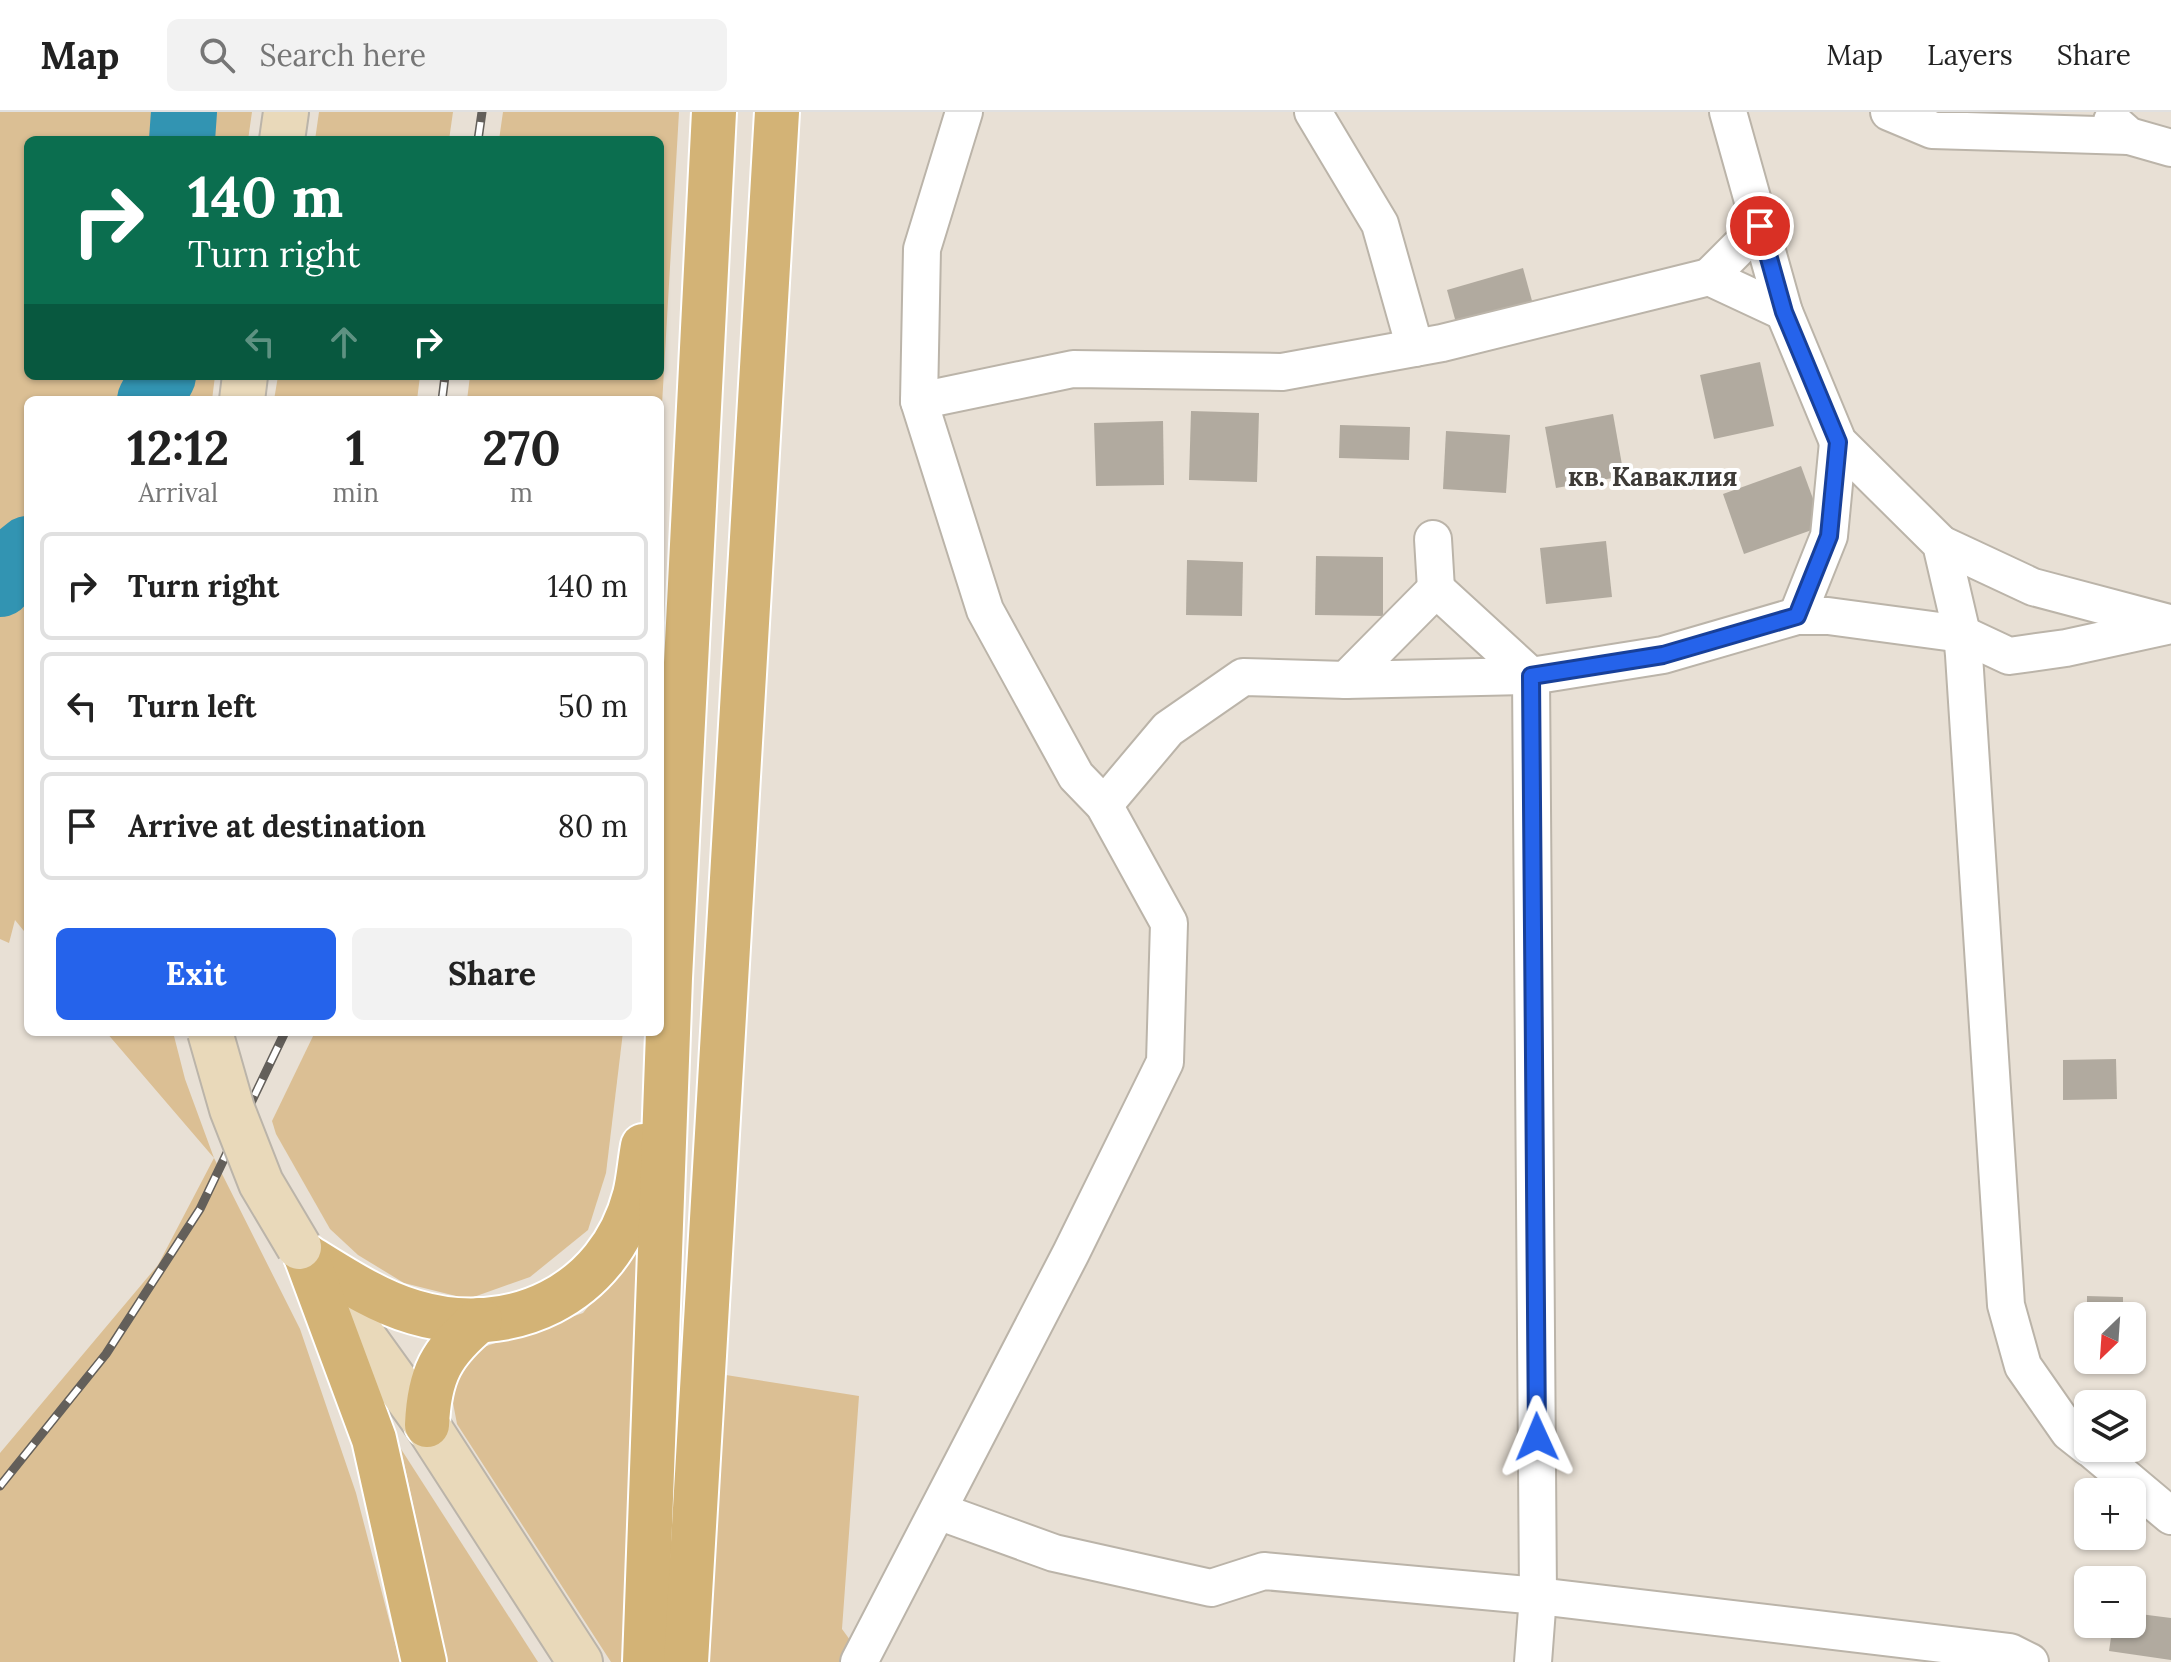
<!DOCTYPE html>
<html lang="en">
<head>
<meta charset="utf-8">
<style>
  :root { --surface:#fff; --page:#f2f2f2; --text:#222; --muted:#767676; --line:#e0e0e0; --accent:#2563eb }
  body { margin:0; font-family:Lora,serif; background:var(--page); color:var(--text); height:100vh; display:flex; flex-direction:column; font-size:30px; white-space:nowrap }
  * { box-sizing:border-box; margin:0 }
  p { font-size:26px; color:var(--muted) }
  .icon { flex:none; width:44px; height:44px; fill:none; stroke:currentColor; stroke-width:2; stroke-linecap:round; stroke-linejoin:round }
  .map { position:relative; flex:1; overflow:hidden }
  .drawer { position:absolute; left:24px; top:284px; width:640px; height:640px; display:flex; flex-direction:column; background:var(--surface); border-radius:12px; box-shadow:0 2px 6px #0004 }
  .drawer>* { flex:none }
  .top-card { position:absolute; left:24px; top:24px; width:640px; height:244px; border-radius:12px; box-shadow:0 2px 6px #0004; background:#0b6e4f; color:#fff; overflow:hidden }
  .needle { width:52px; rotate:205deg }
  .buttons { position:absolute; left:2074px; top:1190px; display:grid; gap:16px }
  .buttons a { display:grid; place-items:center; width:72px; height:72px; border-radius:12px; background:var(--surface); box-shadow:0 2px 6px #0004; font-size:40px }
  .pin { position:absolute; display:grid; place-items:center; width:68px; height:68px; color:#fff; margin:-34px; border:4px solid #fff; border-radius:50%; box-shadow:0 2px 8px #0007 }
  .me { position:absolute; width:88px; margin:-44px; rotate:359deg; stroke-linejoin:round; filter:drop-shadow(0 0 6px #0008) }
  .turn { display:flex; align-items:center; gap:28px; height:168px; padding:0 32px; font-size:36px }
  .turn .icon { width:104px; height:104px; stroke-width:2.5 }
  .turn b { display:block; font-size:56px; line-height:68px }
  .lanes { display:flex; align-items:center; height:76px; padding:0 32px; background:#0003; justify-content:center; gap:40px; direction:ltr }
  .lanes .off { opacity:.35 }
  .eta { display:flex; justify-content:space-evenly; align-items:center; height:136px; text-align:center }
  .eta b { font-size:48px; font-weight:800; line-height:56px }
  .button { display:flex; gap:16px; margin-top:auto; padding:16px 32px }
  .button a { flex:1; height:92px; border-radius:12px; background:var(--accent); color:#fff; font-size:32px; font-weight:800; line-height:92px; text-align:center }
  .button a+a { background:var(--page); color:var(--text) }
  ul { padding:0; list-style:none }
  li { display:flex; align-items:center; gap:24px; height:108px; margin:0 16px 12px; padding:0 16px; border:4px solid var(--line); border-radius:12px }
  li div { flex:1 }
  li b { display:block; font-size:30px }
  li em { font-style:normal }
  header { display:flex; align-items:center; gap:48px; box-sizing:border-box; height:112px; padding:0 40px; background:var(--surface); border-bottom:2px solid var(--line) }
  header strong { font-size:38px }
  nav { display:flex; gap:44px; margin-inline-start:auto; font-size:28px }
  .search { width:560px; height:72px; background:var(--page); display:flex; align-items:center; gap:20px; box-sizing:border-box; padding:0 28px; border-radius:12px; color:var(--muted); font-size:30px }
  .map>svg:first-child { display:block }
  .green { fill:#dbbf94 }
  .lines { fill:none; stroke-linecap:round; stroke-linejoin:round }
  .river { stroke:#3294b2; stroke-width:66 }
  .building { fill:#b1aa9f }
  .minor-casing { stroke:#bbb4a9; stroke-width:40 }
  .secondary-casing { stroke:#bbb4a9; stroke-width:48 }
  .primary-casing { stroke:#fff; stroke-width:48 }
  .minor { stroke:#fff; stroke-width:36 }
  .secondary { stroke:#e9d9ba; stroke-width:44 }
  .primary { stroke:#d3b376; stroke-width:44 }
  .rail-casing { stroke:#635f5a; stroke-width:9 }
  .rail { stroke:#fff; stroke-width:6; stroke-dasharray:18; stroke-linecap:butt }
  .secondary-bridge-casing { stroke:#bbb4a9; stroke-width:48; stroke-linecap:butt }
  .secondary-bridge { stroke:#e9d9ba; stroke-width:44 }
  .route-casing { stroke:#184099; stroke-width:20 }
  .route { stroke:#2563eb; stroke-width:14 }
  .labels { text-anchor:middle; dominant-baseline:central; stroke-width:8; stroke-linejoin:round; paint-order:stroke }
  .neighbourhood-label { font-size:26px; font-weight:bold; fill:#3e3b37; stroke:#fff }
</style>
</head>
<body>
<header>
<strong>Map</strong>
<div class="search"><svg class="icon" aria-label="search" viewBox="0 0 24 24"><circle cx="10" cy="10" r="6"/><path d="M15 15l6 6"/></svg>Search here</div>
<nav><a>Map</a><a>Layers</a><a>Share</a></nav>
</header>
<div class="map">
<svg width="2171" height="1550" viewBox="0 0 2171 1550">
  <rect width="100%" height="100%" fill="#e8e0d5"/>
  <g class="green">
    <path d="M0 0H252L248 28H28V264H215L212 288H28V824L15 808 9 831 0 827Z"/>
    <path d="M319 0H453L449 28H315Z"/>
    <path d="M503 0H679L660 327V288H467L470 264H660V28H499Z"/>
    <path d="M278 264H420L417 288H274Z"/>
    <path d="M106 920H173L185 967 214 1046 300 1217 356 1381 400 1550H0V1341L158 1153 214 1046Z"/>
    <path d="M315 920H623L606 1061 588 1118 530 1165 468 1187 404 1171 358 1143 330 1117 276 1022 272 1009Z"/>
    <path d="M641 1130 623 1550H611L457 1312 450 1275 478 1237 583 1201Z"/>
    <path d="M726 1263 859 1284 842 1517 866 1550H707Z"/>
    <path d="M401 1337 538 1550H447Z"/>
  </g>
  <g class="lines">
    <g class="river">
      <path d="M182 28 184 0"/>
      <path d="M150 288 163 264"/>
      <path d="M0 472 12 450 28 437"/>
    </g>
  </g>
  <g class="building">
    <path d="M1523 156 1534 196 1458 218 1447 178Z"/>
    <path d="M1760 250 1774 314 1714 327 1700 263Z"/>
    <path d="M1191 299 1259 301 1257 370 1189 368Z"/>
    <path d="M1613 302 1624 364 1556 376 1545 315Z"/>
    <path d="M1163 309 1164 373 1096 374 1094 311Z"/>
    <path d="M1340 313 1410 315 1409 348 1339 346Z"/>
    <path d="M1446 319 1510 323 1506 381 1443 377Z"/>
    <path d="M1801 354 1823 414 1744 442 1723 382Z"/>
    <path d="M1606 429 1612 485 1546 492 1540 436Z"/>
    <path d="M1316 444 1383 445V504L1315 503Z"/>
    <path d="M1187 448 1243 450 1242 504 1186 503Z"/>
    <path d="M2116 947 2117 987 2063 988V948Z"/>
    <path d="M2087 1184 2123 1185V1204H2087Z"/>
    <path d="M2132 1501 2171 1506V1548L2109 1539 2113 1512H2132Z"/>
  </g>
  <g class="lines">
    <g class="minor-casing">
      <g id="minor">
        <path d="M1313 0 1380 112 1415 236"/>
        <path d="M1728 0 1784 200 1838 330 1941 432 1962 522 1964 543 2006 1193 2023 1254 2069 1320 2088 1335"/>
        <path d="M1889 0 1932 18 2129 24"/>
        <path d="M2112 9 2129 24 2171 36"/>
        <path d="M1760 114 1709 165 1784 200"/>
        <path d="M919 289 1073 257 1282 260 1442 231 1709 165"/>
        <path d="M1433 427 1436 477"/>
        <path d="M1941 432 2033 475 2169 511"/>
        <path d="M1797 504 1829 424 1838 330"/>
        <path d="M1346 568 1436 477 1531 564 1538 1484 1533 1550"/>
        <path d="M1104 693 1168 617 1243 565 1346 568 1531 564 1663 543 1797 504H1828L1962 522 2009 544 2066 536 2171 513"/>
        <path d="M2090 1336 2171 1404"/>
        <path d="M938 1399 1054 1441 1211 1476 1264 1459 1538 1484 2010 1540 2030 1550"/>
        <path d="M859 1550 1071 1141 1165 950 1169 811 1104 693 1076 664 985 498 919 289 922 137 964 0"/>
      </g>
    </g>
    <g class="secondary-casing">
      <g id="secondary">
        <path d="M282 28 286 0"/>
        <path d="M242 288 245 264"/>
        <path d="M321 1166 427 1313 580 1550"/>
      </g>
    </g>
    <g class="primary-casing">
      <g id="primary">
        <path d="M306 1144C340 1165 376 1189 414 1200 510 1229 609 1183 635 1083 639 1067 640 1050 643 1034"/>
        <path d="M306 1144 374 1327 424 1550"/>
        <path d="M427 1313C429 1263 441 1240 480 1208"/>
        <path d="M645 1550 670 866 714 0"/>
        <path d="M686 1550 777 0"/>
      </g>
    </g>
    <use href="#minor" class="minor"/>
    <use href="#secondary" class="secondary"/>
    <use href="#primary" class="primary"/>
    <g class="rail-casing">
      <g id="rail">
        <path d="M478 28 482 0"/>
        <path d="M442 288 445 264"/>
        <path d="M0 1374 106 1242 200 1097 285 920"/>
      </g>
    </g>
    <use href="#rail" class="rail"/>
    <g class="secondary-bridge-casing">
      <path id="secondary-bridge" d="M210 920 232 997 261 1071 299 1135"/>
    </g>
    <use href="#secondary-bridge" class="secondary-bridge"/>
  </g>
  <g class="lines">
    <g class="route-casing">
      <path id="route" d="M1537 1325 1531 564 1663 543 1797 504 1829 424 1838 330 1784 200 1760 114"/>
    </g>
    <use href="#route" class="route"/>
  </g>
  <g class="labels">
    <g class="neighbourhood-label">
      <text x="1653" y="364">кв. Каваклия</text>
    </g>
  </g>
</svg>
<div class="buttons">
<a><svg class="needle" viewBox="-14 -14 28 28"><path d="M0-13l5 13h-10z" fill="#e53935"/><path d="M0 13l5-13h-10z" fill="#767676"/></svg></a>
<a><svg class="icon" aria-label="layers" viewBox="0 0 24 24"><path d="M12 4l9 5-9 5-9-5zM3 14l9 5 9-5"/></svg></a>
<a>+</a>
<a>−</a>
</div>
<div class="pin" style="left:1760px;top:114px;background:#d93025"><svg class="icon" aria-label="arrive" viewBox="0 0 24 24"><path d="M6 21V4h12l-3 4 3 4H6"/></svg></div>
<svg class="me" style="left:1537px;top:1325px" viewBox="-20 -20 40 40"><path d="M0-17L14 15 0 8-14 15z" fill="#2563eb" stroke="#fff" stroke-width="4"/></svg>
<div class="top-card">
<div class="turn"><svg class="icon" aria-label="right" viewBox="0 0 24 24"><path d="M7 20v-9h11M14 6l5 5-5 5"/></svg><div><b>140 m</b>Turn right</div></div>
<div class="lanes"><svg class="icon off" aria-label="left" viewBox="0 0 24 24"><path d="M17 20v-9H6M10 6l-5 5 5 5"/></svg><svg class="icon off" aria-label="ahead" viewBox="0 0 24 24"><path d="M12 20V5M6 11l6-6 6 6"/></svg><svg class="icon" aria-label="right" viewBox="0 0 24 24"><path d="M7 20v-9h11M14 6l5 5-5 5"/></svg></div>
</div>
<section class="drawer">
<div class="eta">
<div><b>12:12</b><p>Arrival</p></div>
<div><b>1</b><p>min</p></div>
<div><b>270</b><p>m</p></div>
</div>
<ul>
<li><svg class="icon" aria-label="right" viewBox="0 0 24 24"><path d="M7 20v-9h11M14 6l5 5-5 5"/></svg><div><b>Turn right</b></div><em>140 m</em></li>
<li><svg class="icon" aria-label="left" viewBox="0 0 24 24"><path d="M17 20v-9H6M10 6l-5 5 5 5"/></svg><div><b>Turn left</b></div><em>50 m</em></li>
<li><svg class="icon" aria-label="arrive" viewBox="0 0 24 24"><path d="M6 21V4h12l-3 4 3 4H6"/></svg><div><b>Arrive at destination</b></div><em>80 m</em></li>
</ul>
<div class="button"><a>Exit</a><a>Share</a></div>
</section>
</div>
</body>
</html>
